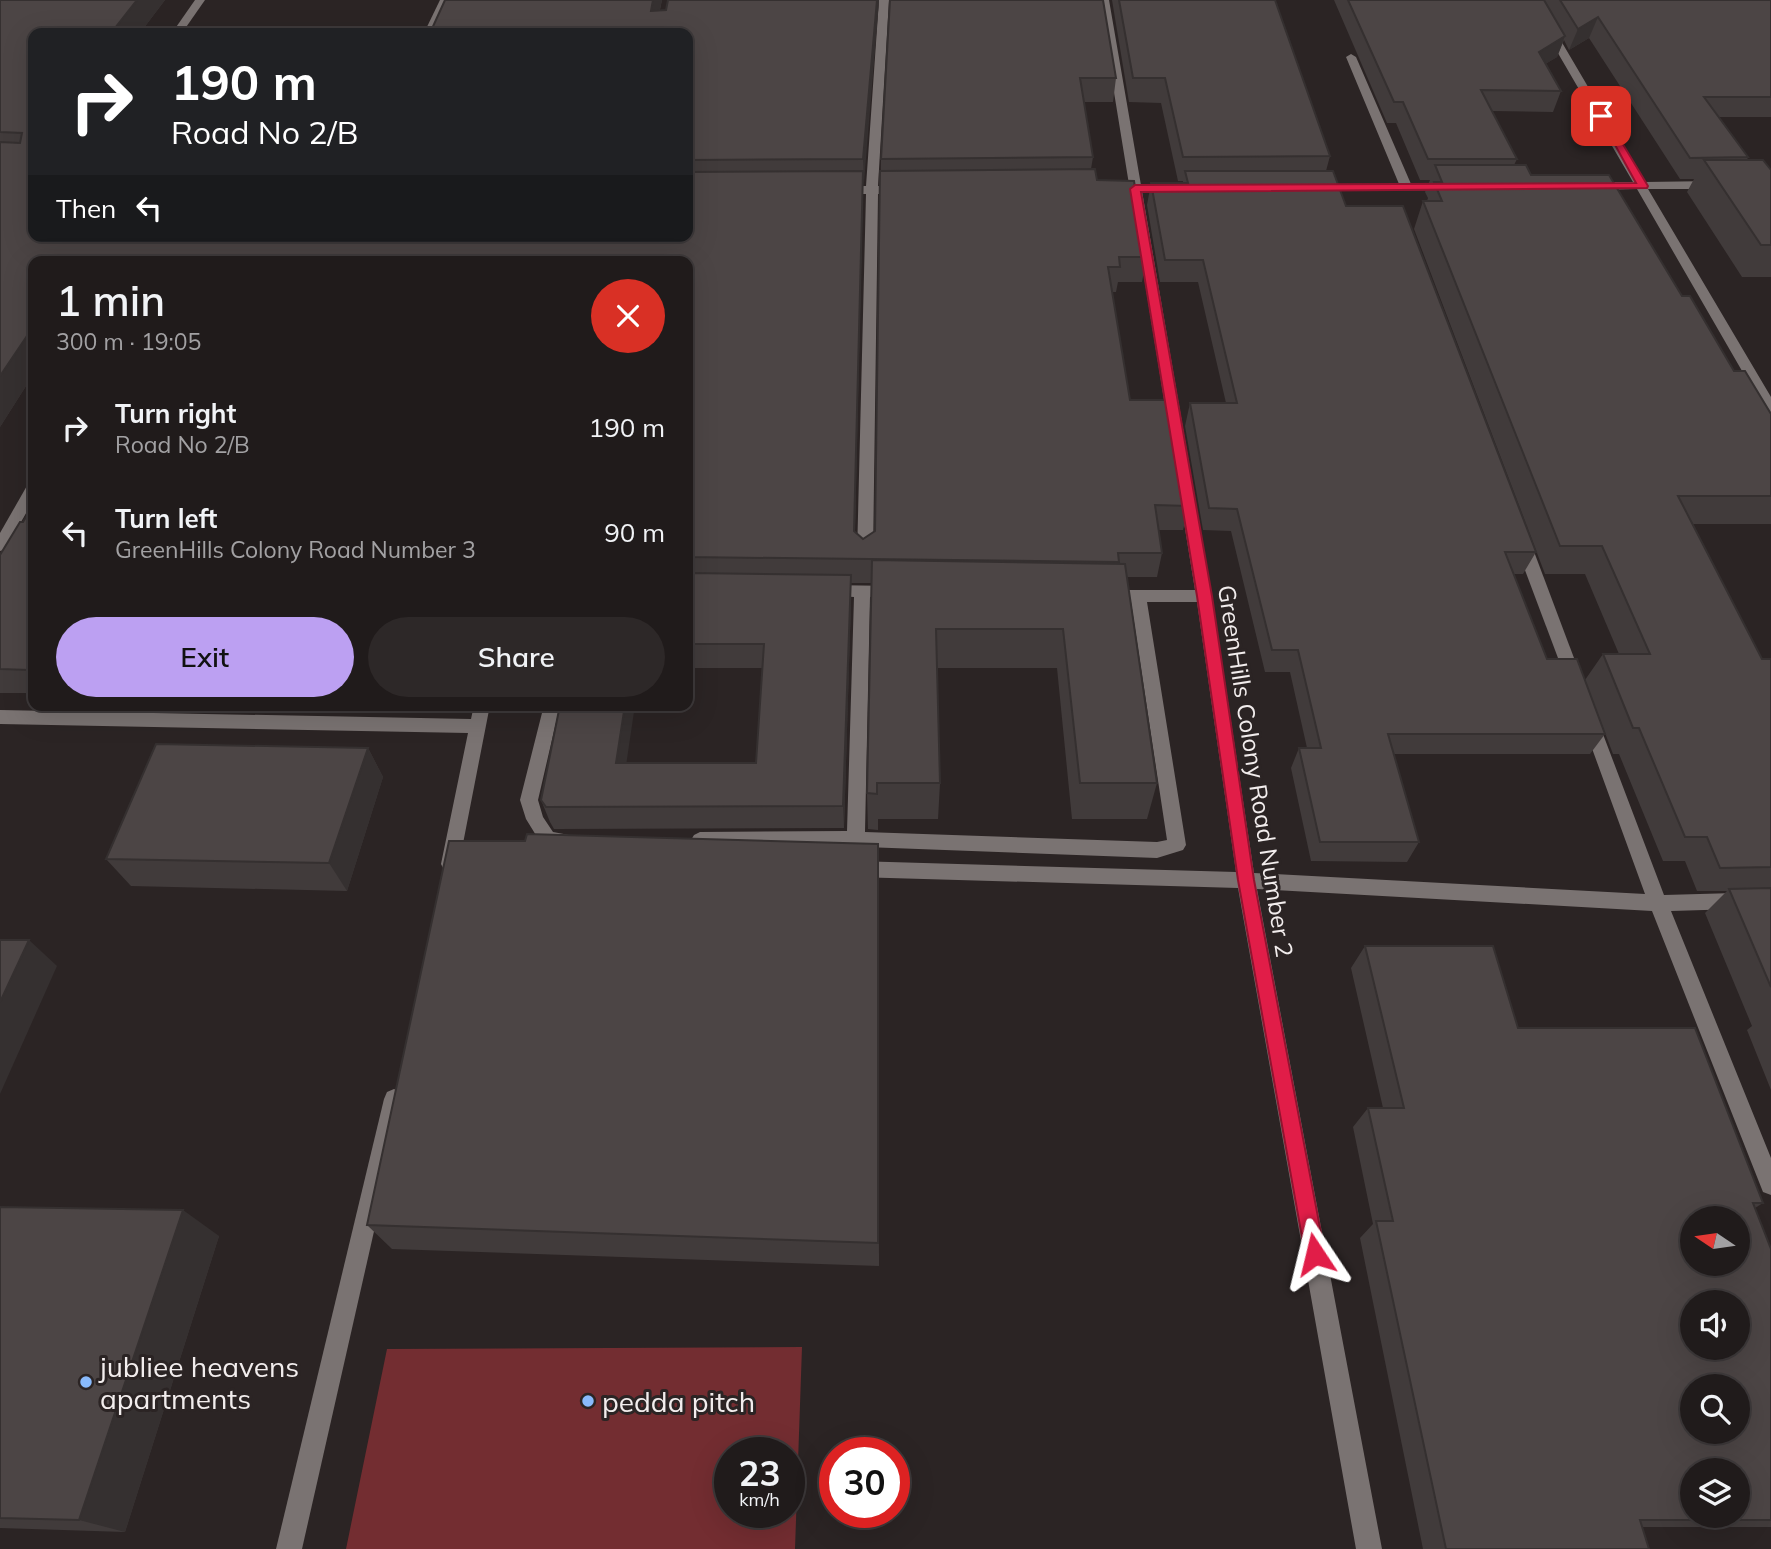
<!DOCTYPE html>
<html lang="en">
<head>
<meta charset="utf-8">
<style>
  :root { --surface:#201b1b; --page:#2d2828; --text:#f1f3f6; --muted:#a2a1a3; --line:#3d393a; --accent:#bca0f2 }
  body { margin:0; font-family:Mulish,sans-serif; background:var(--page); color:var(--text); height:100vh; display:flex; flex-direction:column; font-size:26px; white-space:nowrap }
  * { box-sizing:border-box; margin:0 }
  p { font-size:23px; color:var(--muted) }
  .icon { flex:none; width:38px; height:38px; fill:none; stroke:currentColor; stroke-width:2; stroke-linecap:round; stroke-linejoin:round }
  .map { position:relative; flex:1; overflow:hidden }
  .details { position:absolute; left:28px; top:256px; width:665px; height:455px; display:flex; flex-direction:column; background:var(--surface); border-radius:14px; box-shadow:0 7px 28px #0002,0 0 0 2px var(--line) }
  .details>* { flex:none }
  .hud { position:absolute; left:28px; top:28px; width:665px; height:214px; border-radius:14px; box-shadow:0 7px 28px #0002,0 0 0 2px var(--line); background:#202124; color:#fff; overflow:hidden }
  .needle { width:46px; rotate:283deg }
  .tools { position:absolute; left:1680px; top:1206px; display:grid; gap:14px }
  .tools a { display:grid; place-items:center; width:70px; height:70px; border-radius:50%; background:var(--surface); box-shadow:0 7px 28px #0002,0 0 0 2px var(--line); font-size:35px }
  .speed { position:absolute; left:714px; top:1437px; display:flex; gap:14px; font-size:35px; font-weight:700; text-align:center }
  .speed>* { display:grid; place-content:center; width:91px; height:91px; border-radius:50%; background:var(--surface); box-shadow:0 7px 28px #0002,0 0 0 2px var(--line); line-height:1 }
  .speed small { font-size:18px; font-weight:400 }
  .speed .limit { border:10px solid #d22; background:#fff; color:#111 }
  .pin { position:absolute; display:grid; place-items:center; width:60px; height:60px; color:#fff; margin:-30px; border-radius:14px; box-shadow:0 4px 10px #0006 }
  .me { position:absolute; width:77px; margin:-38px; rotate:350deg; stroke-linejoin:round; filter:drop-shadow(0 0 5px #0008) }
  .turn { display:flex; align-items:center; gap:24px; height:147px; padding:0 28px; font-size:32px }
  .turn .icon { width:91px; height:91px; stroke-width:2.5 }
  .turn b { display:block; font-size:49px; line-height:60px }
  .then { display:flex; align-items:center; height:66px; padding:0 28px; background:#0003; gap:14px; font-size:26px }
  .round { display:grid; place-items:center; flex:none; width:74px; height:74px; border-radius:37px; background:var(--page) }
  .headline { display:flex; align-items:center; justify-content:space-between; height:119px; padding:0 28px }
  h1 { font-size:42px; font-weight:600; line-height:52px }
  .cta { display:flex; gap:14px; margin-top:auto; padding:14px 28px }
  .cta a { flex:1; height:80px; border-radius:42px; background:var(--accent); color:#111; font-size:28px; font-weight:600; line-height:80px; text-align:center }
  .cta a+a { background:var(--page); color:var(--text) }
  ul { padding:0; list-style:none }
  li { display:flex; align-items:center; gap:21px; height:105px; padding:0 28px }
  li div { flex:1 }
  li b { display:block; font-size:26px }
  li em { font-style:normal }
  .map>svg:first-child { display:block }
  .green { fill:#732d31; fill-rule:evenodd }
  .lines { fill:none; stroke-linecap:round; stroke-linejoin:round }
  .minor { fill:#7a7372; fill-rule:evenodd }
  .wall { fill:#413b3b }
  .shaded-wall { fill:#353030 }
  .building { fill:#4c4545; stroke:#353030; stroke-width:2; fill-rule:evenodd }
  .route { fill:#e11d48; stroke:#92132f; stroke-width:2 }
  .poi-dot { fill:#89bafc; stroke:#2b2424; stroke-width:2.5 }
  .labels { text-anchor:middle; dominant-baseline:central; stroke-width:6; stroke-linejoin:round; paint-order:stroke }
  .street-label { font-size:24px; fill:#f2eded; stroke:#2b2424 }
  .near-poi-label { font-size:28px; fill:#f2eded; stroke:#2b2424; text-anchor:start }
</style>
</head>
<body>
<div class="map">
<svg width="1771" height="1549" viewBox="0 0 1771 1549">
  <rect width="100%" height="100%" fill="#2b2424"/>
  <path class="green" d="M802 1347 795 1549H346L387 1349ZM730 1452H789V1512H730Z"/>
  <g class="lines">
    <g class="minor">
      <path d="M195 0H205L182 33H172Z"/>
      <path d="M440 0H450L434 33H424Z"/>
      <path d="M879 0H889L878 186H903L909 190 903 194H878L873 556 865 561 857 556 866 194H840L834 190 840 186H866Z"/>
      <path d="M1099 0H1109L1212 596 1254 873 1645 894 1582 721 1590 714 1598 721 1664 895 1771 892V908L1671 911 1771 1158V1195L1763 1192 1652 911 1257 889 1382 1549H1356L1238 888 855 877 848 875 846 869 848 863 855 861 1236 872 1197 602H1147L1186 845 1183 850 1157 858 865 847 862 856 856 859 850 856 847 847 700 848 694 845 691 840 694 835 700 832 847 831 854 597 822 595 820 591 828 585 894 586 902 592 894 598 870 597 865 832 1157 842 1167 840 1131 602 1123 600 1121 596 1129 590H1195Z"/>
      <path d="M1527 0H1537L1644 182 1715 181 1721 185 1715 189H1648L1771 397V413L1764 409 1637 189 1593 190 1587 186 1593 182H1633Z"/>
      <path d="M1351 54 1356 57 1411 184 1449 183 1455 187 1453 190 1312 191 1310 188 1316 184H1399L1346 57Z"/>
      <path d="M33 483V501L5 550 0 551V533L28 484Z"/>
      <path d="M1522 536 1530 541 1583 682 1581 687 1575 688 1567 682 1514 541Z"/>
      <path d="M474 705H490L459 864 456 870 450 872 444 870 441 864 468 733 0 724V710L471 719Z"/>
      <path d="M544 705H560L538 800 543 817 553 832 569 835 572 840 569 845 563 848 542 845 526 819 520 800Z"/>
      <path d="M394 1089 401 1092 404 1099 302 1549H276L384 1099 387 1092Z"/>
    </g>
  </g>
  <g class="wall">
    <path d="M0 0H165L140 33H33V236L602 238 688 236V33L445 0H662L660 10H666L668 0H879L863 183 855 532 863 539 875 531 881 159 890 0 1116 78 1113 102H1084L1093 157 1091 169 1097 180 1147 257 1142 282H1118L1116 292H1112L1130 400 1189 506 1183 530H1159L1162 553 1157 577H1127L1157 783 1147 819H1072L1057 668H937L940 783 938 819H878V830L868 829 867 793 872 583H851V600L844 828 554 829 550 822 541 800 626 763H756L763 668H688V261H33V375L0 427Z"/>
    <path d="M1112 0H1275L1330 156 1326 171 1536 552 1523 574H1514L1547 659 1605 734 1590 754H1394L1419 842 1407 862 1311 861 1291 768 1299 748H1307L1290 672H1265L1231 531 1203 530 1185 426 1190 403H1226L1198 282H1160L1147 205 1151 183H1183V181H1178L1161 103 1129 102Z"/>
    <path d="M1334 0H1771V117H1719L1748 157 1747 160 1771 170V277H1742L1687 192 1694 179H1680L1589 38 1569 50 1564 40 1557 57 1545 64 1561 91 1553 112 1492 111 1517 159 1514 165 1531 175 1682 296 1734 371 1771 414V524H1693L1762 659H1771V1090L1747 1030 1752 1026 1705 913 1727 891H1697L1685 861H1663L1619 754H1613L1585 680 1603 654H1619L1585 574H1545L1414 229 1423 201H1427L1428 198 1425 192 1430 180H1420L1396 123H1387Z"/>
    <path d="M33 505V693H0V555L23 522Z"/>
    <path d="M368 748 383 777 347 891 131 886 106 859Z"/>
    <path d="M525 841 878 844 879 1266 392 1249 367 1225Z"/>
    <path d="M1365 946 1518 1028 1763 1203 1755 1208 1771 1249V1527H1642L1649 1549H1423L1360 1238 1373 1224 1353 1127 1368 1108H1383L1351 968Z"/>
    <path d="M0 1207 219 1236 125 1532 0 1528Z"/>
  </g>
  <g class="shaded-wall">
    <path d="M137 0H165L140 33H111Z"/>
    <path d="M653 0H662L654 33 651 11Z"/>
    <path d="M877 0H879L864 183 863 159Z"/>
    <path d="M1598 17 1589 38 1569 50 1578 29Z"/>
    <path d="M1565 36 1557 57 1531 73 1539 52Z"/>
    <path d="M863 171V196L854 556V531Z"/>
    <path d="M146 236H163L158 260Z"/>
    <path d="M362 236H379L370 261 361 238Z"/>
    <path d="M33 327V375L0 427V376Z"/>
    <path d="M851 575V600L844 828 843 806Z"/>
    <path d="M33 661V675L29 670Z"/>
    <path d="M625 705H635L623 786 616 763Z"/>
    <path d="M368 748 383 777 347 891 329 863Z"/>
    <path d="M29 940 57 966 0 1094V1002Z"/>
    <path d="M183 1210 219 1236 125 1532 79 1520Z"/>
  </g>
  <g class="building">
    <path d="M0 0H137L111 33H33V208L32 209H33V214L31 217H33V236H146L148 239 162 237 163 236H362L361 238H377L378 236H592V238H608V236H688V172L863 171 854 531 863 539 875 531 880 171 1095 169 1097 180 1134 181 1147 257H1119L1120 267H1108L1130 400H1171L1189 506 1155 505 1162 553H1118L1119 562 688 557V261H33V327L0 376V142L20 143 22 133 0 132Z"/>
    <path d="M445 0H653L651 11 666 10 668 0H877L863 159 688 160V33H430Z"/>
    <path d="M890 0H1103L1116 78H1080L1093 157 881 159Z"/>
    <path d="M1119 0H1275L1330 156 1183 157 1165 78H1133Z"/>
    <path d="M1348 0H1544L1565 36 1539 52 1561 91 1481 90 1517 159H1428L1403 102H1394Z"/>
    <path d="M1560 0H1771V97H1704L1748 157 1690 158 1598 17 1578 29Z"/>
    <path d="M1704 160H1763L1771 170V245H1761Z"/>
    <path d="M1435 165H1526L1531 175H1609L1682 296H1690L1734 371H1745L1771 414V496H1678L1762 659H1771V867L1720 868 1707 837H1685L1639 728H1633L1603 654H1650L1602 546H1560L1423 201H1442L1434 182H1442Z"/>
    <path d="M1185 171H1333L1346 206H1403L1536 552H1505L1547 659H1577L1605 734H1388L1419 842H1320L1299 748H1321L1298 650H1272L1237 509 1209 508 1190 403H1237L1203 260H1165L1151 183H1188Z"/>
    <path d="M33 505V661L29 670 0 669V555L20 522H23Z"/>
    <path d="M872 560 1125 564 1157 783H1080L1063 629H936L940 783H877V794L867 793Z"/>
    <path d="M688 573 851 575 843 806 546 807 541 800 560 705H625L616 763H756L764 644H688Z"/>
    <path d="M156 744 368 748 329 863 106 859Z"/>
    <path d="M527 834 878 844V1243L367 1225 449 841H525Z"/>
    <path d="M1771 888V987L1729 889Z"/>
    <path d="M0 940H29L0 1002Z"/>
    <path d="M1365 946H1493L1518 1028H1695L1763 1203H1753L1771 1249V1520H1640L1649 1549H1446L1376 1221H1393L1368 1108H1404ZM1692 1218H1738V1264H1692ZM1692 1302H1738V1348H1692ZM1692 1386H1738V1432H1692ZM1692 1470H1738V1516H1692Z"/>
    <path d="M0 1207 183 1210 79 1520 0 1518Z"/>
  </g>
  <path class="route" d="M1598 114 1606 116 1648 186 1647 188 1141 192 1212 596 1254 880 1325 1254 1322 1262 1315 1264 1308 1262 1305 1254 1238 880 1197 596 1130 189 1135 185 1636 183Z"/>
  <g class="poi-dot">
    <circle cx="86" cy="1382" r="7"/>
    <circle cx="588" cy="1401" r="7"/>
  </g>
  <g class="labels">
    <g class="street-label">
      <text transform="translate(1256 771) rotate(81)">GreenHills Colony Road Number 2</text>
    </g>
    <g class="near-poi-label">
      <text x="100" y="1366">jubliee heavens<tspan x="100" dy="32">apartments</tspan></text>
      <text x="602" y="1401">pedda pitch</text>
    </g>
  </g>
</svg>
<div class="tools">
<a><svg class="needle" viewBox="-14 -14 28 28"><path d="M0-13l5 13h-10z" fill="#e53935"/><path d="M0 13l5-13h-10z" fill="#a2a1a3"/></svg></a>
<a><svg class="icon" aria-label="sound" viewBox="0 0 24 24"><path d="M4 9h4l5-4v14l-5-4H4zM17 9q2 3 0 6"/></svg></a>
<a><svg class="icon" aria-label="search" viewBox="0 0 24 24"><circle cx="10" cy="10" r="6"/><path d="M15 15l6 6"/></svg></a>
<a><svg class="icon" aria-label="layers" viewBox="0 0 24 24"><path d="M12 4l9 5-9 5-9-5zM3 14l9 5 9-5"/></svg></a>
</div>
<div class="speed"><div>23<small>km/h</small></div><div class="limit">30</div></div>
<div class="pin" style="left:1601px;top:116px;background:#d93025"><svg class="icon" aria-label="arrive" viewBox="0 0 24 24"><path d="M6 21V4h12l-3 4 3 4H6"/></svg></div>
<svg class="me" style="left:1315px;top:1254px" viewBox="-20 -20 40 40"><path d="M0-17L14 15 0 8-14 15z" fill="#e11d48" stroke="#fff" stroke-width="4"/></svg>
<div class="hud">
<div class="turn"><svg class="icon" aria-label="right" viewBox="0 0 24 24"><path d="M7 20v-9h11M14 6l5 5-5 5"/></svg><div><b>190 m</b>Road No 2/B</div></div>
<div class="then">Then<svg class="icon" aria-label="left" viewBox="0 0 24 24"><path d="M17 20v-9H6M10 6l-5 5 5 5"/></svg></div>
</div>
<section class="details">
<div class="headline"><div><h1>1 min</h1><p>300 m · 19:05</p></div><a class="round" style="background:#d93025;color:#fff"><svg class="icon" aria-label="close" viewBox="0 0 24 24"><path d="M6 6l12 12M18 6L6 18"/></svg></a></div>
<ul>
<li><svg class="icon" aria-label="right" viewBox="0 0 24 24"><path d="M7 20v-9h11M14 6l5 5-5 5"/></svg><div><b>Turn right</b><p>Road No 2/B</p></div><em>190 m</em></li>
<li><svg class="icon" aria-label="left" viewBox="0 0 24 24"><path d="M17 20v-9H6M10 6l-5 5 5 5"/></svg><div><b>Turn left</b><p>GreenHills Colony Road Number 3</p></div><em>90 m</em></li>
</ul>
<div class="cta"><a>Exit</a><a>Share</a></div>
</section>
</div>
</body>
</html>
